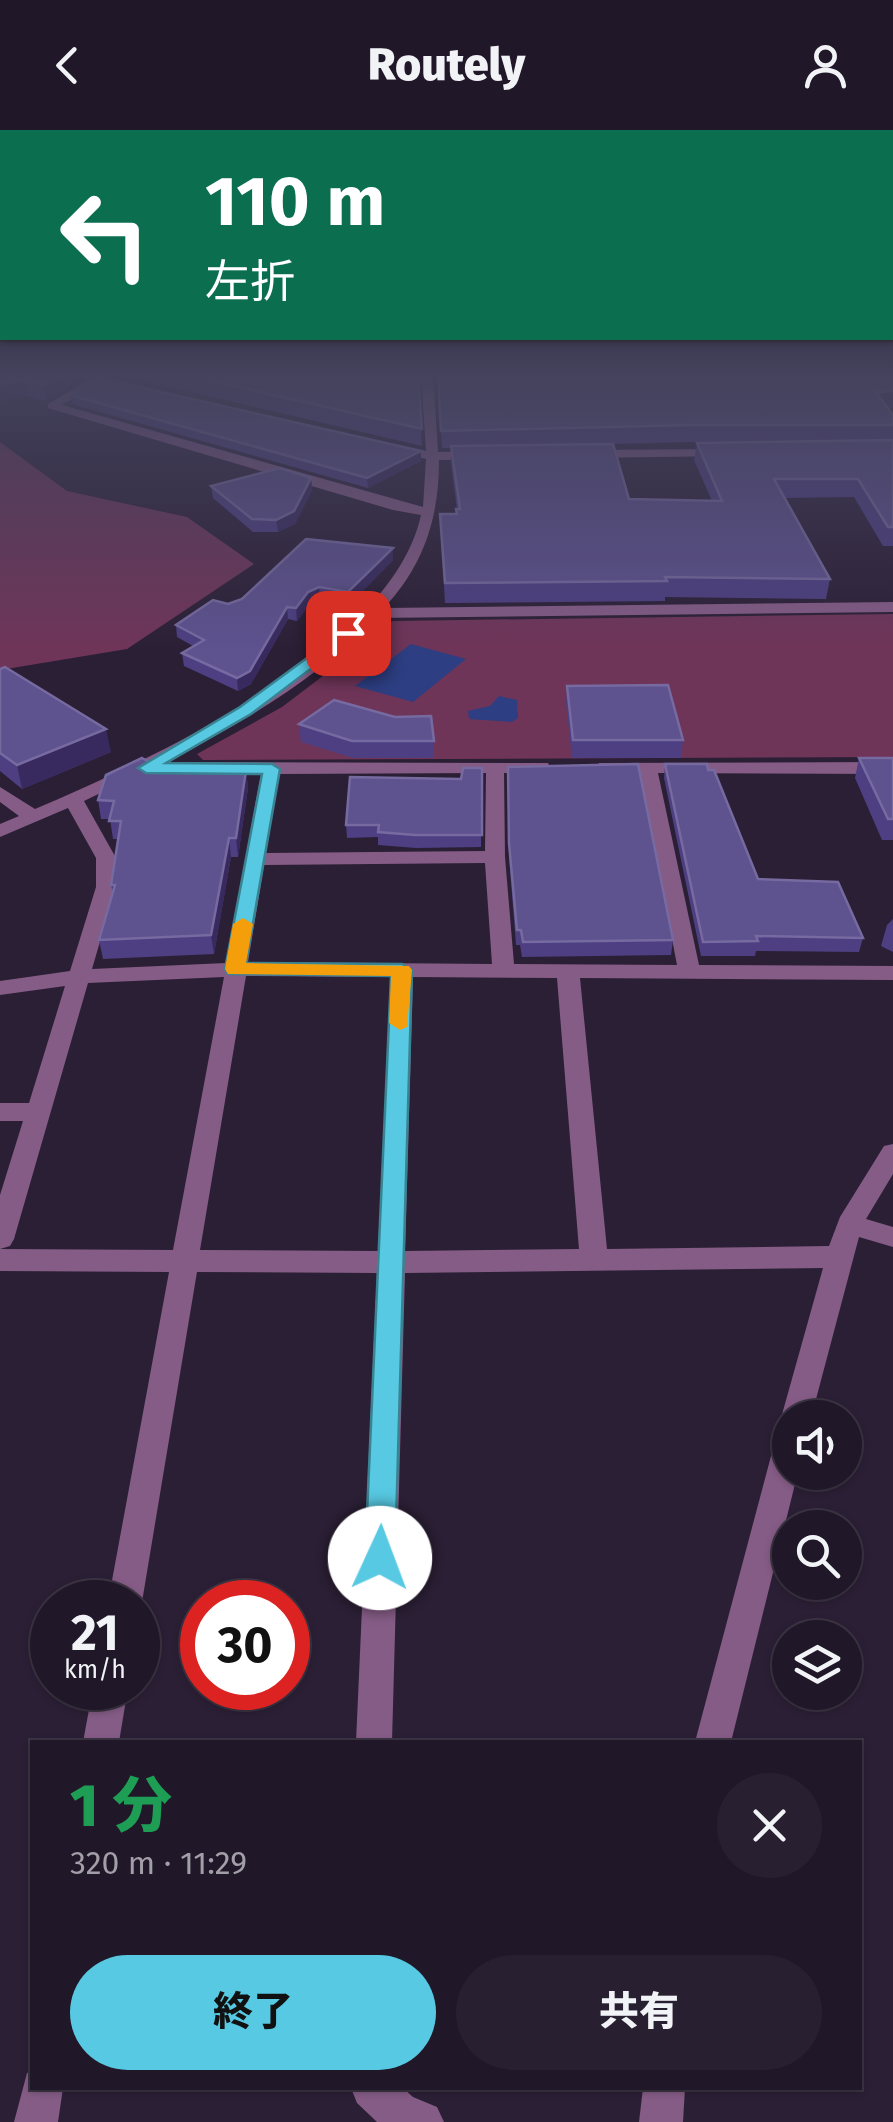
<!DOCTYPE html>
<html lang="ja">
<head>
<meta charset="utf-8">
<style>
  :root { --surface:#201728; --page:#282030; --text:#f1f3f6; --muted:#a29fa8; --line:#3d3645; --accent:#57c9e2 }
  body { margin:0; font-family:"Fira Sans","Noto Sans JP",sans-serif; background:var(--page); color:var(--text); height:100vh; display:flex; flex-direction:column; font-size:38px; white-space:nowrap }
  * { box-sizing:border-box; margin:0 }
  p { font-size:32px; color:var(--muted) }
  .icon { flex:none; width:55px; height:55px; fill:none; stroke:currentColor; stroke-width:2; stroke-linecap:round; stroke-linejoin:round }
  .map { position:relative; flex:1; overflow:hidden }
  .sheet { position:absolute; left:30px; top:1610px; width:832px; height:350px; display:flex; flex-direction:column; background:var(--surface); border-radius:0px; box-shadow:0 2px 8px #0004,0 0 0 2px var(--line) }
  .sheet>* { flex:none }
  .banner { position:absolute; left:0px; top:0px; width:895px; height:210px; box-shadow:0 2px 8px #0004,0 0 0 2px var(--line); background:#0b6e4f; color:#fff; overflow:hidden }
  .tools { position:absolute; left:772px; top:1270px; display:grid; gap:20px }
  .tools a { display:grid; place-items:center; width:90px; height:90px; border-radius:50%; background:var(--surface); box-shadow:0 2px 8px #0004,0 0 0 2px var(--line); font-size:50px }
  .speed { position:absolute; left:30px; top:1450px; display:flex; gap:20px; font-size:50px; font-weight:700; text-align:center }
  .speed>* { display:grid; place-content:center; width:130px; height:130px; border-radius:50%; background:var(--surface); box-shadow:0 2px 8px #0004,0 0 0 2px var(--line); line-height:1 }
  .speed small { font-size:25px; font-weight:400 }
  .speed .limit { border:15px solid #d22; background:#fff; color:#111 }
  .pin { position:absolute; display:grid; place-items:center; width:85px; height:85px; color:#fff; margin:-42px; border-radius:20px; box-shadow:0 5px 15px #0006 }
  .me { position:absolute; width:110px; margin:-55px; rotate:2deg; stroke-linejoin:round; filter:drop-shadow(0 0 8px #0008) }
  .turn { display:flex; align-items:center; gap:35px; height:210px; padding:0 40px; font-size:45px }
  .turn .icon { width:130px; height:130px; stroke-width:2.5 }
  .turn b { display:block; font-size:70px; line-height:85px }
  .round { display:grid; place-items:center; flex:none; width:105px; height:105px; border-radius:52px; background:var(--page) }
  .headline { display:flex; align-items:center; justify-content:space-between; height:170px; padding:0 40px }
  h1 { font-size:60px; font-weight:800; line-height:75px; color:#1e9e55 }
  .action { display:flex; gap:20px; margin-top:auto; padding:20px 40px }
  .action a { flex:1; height:115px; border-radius:60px; background:var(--accent); color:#111; font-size:40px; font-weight:800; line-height:115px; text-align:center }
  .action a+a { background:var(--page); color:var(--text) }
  header { display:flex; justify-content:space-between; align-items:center; height:130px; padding:0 40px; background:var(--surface); font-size:45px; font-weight:800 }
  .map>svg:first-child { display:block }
  .green { fill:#6f3559 }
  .water { fill:#2d3e82 }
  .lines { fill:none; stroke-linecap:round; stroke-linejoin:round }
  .minor { fill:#855c86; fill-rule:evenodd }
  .wall { fill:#4d3f82; fill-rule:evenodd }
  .shaded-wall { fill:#382a5e }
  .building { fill:#5e528f; stroke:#766aa0; stroke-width:2.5 }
  .route { fill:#57c9e2; stroke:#398393; stroke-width:2.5 }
  .slow { fill:#f59e0b }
</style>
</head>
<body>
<header><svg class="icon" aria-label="back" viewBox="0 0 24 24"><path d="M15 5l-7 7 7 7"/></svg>Routely<svg class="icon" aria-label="person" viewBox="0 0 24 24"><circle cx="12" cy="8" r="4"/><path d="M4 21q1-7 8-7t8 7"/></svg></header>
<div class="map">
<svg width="893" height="1992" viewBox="0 0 893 1992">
  <rect width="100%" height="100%" fill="#2b1f35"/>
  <g class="green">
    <path d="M0 312 67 361 187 387 254 434 127 519 0 540Z"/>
    <path d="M893 484V627L203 630 197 624 282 577 348 527 381 494 394 491Z"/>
  </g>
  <g class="water">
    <path d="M411 514 466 529 413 572 355 556Z"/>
    <path d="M499 566 517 570 518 588 512 592 469 589 468 581 490 576Z"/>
  </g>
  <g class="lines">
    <g class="minor">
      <path d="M67 243H86L132 257 126 260 99 253 62 275 423 377 426 329 383 318 389 314 426 321 421 243H433L438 322 483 321 489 325 483 329 439 330C439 388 424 435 384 478L893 472V482L375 488C318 549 239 595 165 632L548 633 550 637 541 643H504L505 727 514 834 677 835 640 643H606L597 637 599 633 893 632V644L658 643 699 835 893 836V850L580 848 607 1119 829 1116 840 1087 884 1016 893 1014V1044L866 1089 893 1097V1117L859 1107 811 1288H790V1342H798L731 1612H695L775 1311 779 1302 788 1298 781 1288 823 1138 405 1143 392 1612H356L377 1143 197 1142 142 1472 138 1482V1472H108L169 1142 0 1141V1065L23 991H0V973H29L65 856 0 865V851L70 841 96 757V728L68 678 0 707V694L19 686 0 672V657L35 679C152 629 392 520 421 385L393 380 48 278V274L88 250ZM144 642 261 644 226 833 92 839 116 757V728L84 671ZM486 643 485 721 266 723 279 644ZM485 733 492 834 248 832 264 735ZM246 846 391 847 378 1121 200 1120ZM224 847 173 1120 0 1119 10 1116 14 1109 88 853ZM413 847 557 848 579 1119 405 1121Z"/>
      <path d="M732 319 734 322 728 326 583 328 577 324 583 320Z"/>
      <path d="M93 1558H128L119 1612H83Z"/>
      <path d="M32 1941V1958H63L58 1992H14L27 1943Z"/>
      <path d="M351 1958H403L413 1967 437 1977 444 1992H377L357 1973Z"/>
      <path d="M643 1958H685L683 1992H639Z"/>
    </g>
  </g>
  <g class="wall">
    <path d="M0 243 80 251 46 271 27 266 0 271Z"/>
    <path d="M109 243H418L422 316Z"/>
    <path d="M437 243H881L892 255 884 243H893V277L887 278 893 285V416H883L854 367 784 368 830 449 826 469 665 467V471L445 473 440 384H456L457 379 451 334V318H442ZM688 312H730L697 313 694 330 712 371 629 369 613 314Z"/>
    <path d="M70 265 421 331 368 358 72 274Z"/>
    <path d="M311 348 312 360 295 394 278 402H253L213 368 211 356Z"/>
    <path d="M393 418V430L349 475 320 469 309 475 297 491 288 489 251 554 238 561 184 536 182 523 193 516 177 507 176 495 228 474Z"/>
    <path d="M0 539 111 622 22 659 0 641Z"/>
    <path d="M567 556 683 610 681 628H572L566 573Z"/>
    <path d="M299 594 434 611V628H353L301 612Z"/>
    <path d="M859 628H893V710H882L855 648Z"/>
    <path d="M665 634 708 640 758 749 863 808 859 822 756 821 755 826H701L664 648Z"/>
    <path d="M482 638 481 717 416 718 378 715V707L347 708 346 695 461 649Z"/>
    <path d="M162 639 246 640 248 658 238 727H231L214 824 103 829 99 810 113 763 111 755 118 709H113L110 689H101L98 670Z"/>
    <path d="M508 651 673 810 671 825 522 827 520 815H516L509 727Z"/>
    <path d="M893 789V822L881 816 887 795Z"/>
  </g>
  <g class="shaded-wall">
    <path d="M63 243H78L80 251 46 271 43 255Z"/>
    <path d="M24 250 27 266 0 271V254Z"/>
    <path d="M893 261V277L872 279 876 262Z"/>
    <path d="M421 321V331L368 358 367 348Z"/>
    <path d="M311 348 312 360 295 394 278 402 276 390Z"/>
    <path d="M393 418V430L349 475 348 462Z"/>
    <path d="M319 457 320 469 309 475 297 491 296 478 308 462Z"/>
    <path d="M287 477 288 489 251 554 238 561 237 548Z"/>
    <path d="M106 599 111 622 22 659 17 635Z"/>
    <path d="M246 640 248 658 238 727 236 708Z"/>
    <path d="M229 708 231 727 214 824 211 805Z"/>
  </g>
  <g class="building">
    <path d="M0 243H63L43 255 24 250 0 254Z"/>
    <path d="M177 243H418L422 299Z"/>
    <path d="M438 243H881L893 256V261L876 262 893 285V295H690L441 301Z"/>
    <path d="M100 248 421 321 367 348 70 265Z"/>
    <path d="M893 310V397H888L858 349H774L830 449 665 447 667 451 445 453 440 384H457L456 379H460L451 316 613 314 629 369 722 371 697 313Z"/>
    <path d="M280 338 311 348 294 381 276 390 252 389 211 356Z"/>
    <path d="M306 409 393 418 348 462 319 457 308 462 296 478 287 477 250 541 237 548 182 523 204 510 176 495 213 470 228 474 242 469Z"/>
    <path d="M5 537 106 599 17 635 0 623V539Z"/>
    <path d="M668 555 683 610H573L567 556Z"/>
    <path d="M334 570 395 587 431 586 434 611H352L299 594Z"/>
    <path d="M142 628 162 639 246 640 236 708H229L211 805 99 810 115 755H111L121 691H109L114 671 98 670 106 645Z"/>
    <path d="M859 628H893V689H888Z"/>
    <path d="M638 634 673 810 523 812 521 800H517L509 713 508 637Z"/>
    <path d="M665 634H707L708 640H714L758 749 838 752 863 808 756 806 758 811 703 812Z"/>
    <path d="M463 638H482V705H415L378 702 379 695H346L350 647 461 649Z"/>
  </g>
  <linearGradient id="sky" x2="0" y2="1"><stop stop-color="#18111d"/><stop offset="0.47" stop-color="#44425c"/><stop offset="1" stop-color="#44425c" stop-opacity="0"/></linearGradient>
  <rect width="893" height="522" fill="url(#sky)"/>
  <path class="route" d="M348 498 356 503 354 506 251 584 166 633 272 634 280 639 246 833 402 834 412 840 395 1428 391 1438 380 1442 370 1438 365 1428 391 846 228 844 225 839 262 644 146 643 138 638 240 577Z"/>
  <path class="slow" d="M243 788 253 794 246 833 409 836 412 840 407 897 400 900 389 893 391 846 228 844 225 839 233 794Z"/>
</svg>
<div class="tools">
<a><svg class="icon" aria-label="sound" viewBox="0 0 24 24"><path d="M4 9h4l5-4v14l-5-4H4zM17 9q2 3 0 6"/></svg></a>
<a><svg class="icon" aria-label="search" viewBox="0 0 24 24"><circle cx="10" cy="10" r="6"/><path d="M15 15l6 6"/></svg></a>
<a><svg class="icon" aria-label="layers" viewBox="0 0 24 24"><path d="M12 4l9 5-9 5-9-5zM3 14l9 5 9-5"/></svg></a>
</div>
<div class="speed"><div>21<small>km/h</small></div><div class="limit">30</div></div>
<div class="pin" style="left:348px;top:503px;background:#d93025"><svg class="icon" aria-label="arrive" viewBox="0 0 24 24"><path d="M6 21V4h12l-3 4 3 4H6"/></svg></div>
<svg class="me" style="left:380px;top:1428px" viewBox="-20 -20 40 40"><circle r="19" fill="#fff"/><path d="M0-13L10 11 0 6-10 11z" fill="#57c9e2"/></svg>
<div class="banner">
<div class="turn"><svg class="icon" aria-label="left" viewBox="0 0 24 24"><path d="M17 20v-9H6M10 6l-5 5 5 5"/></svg><div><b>110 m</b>左折</div></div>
</div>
<section class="sheet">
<div class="headline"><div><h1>1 分</h1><p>320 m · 11:29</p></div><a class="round"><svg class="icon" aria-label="close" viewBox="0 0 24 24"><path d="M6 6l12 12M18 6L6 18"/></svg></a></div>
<div class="action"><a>終了</a><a>共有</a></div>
</section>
</div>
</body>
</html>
